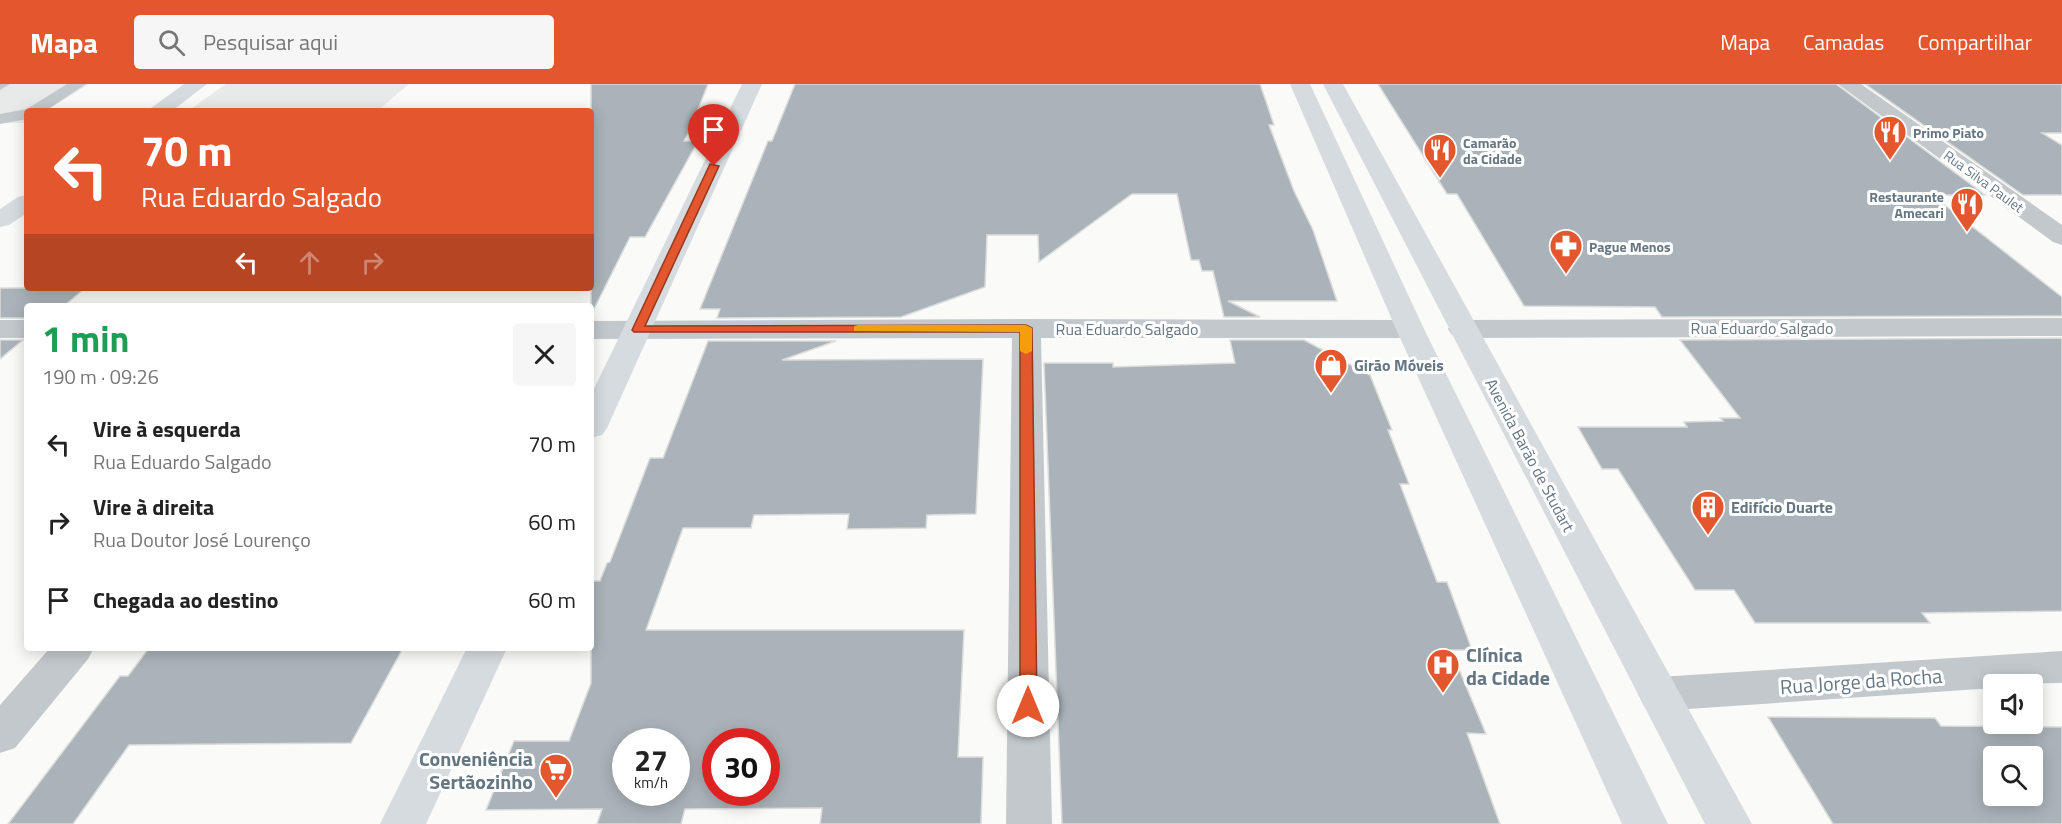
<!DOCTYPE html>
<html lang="pt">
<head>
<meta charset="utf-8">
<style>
  :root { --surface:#fff; --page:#f6f6f6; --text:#222; --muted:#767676; --accent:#e4572e }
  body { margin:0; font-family:"Titillium Web",sans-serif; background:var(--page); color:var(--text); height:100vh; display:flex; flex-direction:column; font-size:22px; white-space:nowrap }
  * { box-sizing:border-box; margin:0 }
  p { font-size:20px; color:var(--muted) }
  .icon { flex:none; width:33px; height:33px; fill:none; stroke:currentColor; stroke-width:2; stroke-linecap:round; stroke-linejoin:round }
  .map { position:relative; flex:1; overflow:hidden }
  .sheet { position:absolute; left:24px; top:219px; width:570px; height:348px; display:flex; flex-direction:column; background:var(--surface); border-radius:6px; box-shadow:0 3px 15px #0003 }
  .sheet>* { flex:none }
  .top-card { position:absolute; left:24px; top:24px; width:570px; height:183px; border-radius:6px; box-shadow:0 3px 15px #0003; background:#e4572e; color:#fff; overflow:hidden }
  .fabs { position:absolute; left:1983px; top:590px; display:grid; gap:12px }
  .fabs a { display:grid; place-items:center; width:60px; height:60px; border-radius:6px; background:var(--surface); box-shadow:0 3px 15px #0003; font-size:30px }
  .speed { position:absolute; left:612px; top:644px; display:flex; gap:12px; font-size:30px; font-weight:700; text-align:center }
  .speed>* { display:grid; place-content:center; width:78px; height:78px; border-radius:50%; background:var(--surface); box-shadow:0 3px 15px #0003; line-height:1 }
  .speed small { font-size:15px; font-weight:400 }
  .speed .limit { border:9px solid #d22; background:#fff; color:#111 }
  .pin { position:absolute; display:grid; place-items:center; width:51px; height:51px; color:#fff; margin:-62px -26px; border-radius:50% 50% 50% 0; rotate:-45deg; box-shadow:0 0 6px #0007 }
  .pin .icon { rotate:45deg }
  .me { position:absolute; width:66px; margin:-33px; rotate:0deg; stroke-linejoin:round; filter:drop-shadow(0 0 4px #0008) }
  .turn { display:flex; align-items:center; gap:21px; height:126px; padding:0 18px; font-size:27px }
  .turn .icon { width:78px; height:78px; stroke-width:2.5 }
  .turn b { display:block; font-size:42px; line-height:51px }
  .lanes { display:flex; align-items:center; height:57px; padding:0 18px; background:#0003; justify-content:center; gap:30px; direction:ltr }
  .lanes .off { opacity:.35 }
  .round { display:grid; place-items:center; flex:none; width:63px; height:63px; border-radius:6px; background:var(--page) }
  .headline { display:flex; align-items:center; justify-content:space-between; height:102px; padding:0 18px }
  h1 { font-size:36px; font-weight:700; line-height:45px; color:#1e9e55 }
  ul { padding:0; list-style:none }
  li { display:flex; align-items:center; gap:18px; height:78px; padding:0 18px }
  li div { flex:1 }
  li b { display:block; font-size:22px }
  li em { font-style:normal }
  header { display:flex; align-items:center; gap:36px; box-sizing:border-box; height:84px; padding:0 30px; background:var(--accent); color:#fff }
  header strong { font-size:28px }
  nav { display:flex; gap:33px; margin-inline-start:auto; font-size:21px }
  .search { width:420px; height:54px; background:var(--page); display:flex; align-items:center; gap:15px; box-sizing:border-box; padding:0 21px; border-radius:6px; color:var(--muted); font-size:22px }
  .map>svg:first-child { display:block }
  .built { fill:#e8e9e9 }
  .building { fill:#aab3b9; stroke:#dcdcda; stroke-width:1.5; fill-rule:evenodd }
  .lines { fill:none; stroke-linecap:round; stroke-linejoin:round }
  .lane { fill:#c3c8cc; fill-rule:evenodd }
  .street { fill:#c3c8cc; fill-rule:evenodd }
  .secondary { fill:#d6dbdf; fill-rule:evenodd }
  .primary { fill:#d6dbdf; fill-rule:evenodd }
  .route { fill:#e4572e; stroke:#94391e; stroke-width:1.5 }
  .slow { fill:#f59e0b }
  .labels { text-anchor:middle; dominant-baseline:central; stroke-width:6; stroke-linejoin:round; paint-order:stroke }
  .far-poi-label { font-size:14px; font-weight:bold; fill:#657683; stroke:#fff; text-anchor:start }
  .far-street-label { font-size:14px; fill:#657683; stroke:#fff }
  .street-label { font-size:16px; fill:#657683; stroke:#fff }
  .poi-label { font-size:16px; font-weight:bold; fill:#657683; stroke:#fff; text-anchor:start }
  .near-poi-label { font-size:20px; font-weight:bold; fill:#657683; stroke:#fff; text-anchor:start }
  .near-street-label { font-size:20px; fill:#657683; stroke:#fff }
</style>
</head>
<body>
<header>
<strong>Mapa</strong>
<div class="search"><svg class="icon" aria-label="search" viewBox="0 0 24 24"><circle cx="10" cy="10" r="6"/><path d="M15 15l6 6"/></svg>Pesquisar aqui</div>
<nav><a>Mapa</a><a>Camadas</a><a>Compartilhar</a></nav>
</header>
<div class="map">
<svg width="2062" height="740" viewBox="0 0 2062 740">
  <rect width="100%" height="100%" fill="#fafaf8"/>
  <g class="built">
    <path d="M0 0H89L46 27H27V39H0Z"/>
    <path d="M226 0H409L377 27H188Z"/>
  </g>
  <g class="building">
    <path d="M591 0H708L697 28H699L684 57H698L645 153H630L591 231Z"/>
    <path d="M795 0H1260L1274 41H1269L1294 107 1313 146 1337 217H1228L1260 233H1224L1213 187H1202L1199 176H1191L1177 110H1132L1039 178 1038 151H987L985 203 901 233 717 234 720 225H700L768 57H772Z"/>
    <path d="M1378 0H1836L1985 111H1932L2062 213V232L1662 233 1655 223 1524 222 1457 110H1447Z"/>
    <path d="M1865 0H2062V49H2042L2062 61V111H2023Z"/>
    <path d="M0 204H85L64 222H27V234H0Z"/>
    <path d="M2062 254V527L1922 529 1930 539H1755L1734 506H1695L1618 385H1602L1578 343H1687L1684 338 1723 337 1720 334H1740L1680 256Z"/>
    <path d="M0 256H23L0 275Z"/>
    <path d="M1230 256H1304L1370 291 1392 346H1388L1409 400H1400L1437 498H1447L1472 566H1451L1486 650 1467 649 1500 740H1062L1044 279H1113V283L1235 279Z"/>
    <path d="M708 257H836L782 276 983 275 976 430 927 431 926 444 847 445 849 430 754 431 751 444H683L646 546H964L958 673H983L981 740H820L822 724 685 725 681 740H597L602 725 486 726 514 657H569L591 599V497H600L607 479 610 478 650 374H663ZM626 657H676V708H626ZM716 657H766V708H716Z"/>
    <path d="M149 564H403L351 659 129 661 73 740H8L120 592H128Z"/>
    <path d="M1768 633 1935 634 1941 642 2062 643V740H1833ZM1994 672H2032V711H1994Z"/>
  </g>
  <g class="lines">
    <g class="lane">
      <path d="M0 0H10L0 6Z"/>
      <path d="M67 0H86L45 27H27V35L0 40V30L27 25Z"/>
    </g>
    <g class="street">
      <path d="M1838 0H1861L2062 141V161L2053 158Z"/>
      <path d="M2062 234V252L1462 254 1452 251 1448 245 1452 239 1462 236Z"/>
      <path d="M1026 235 1410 236 1420 239 1424 245 1420 251 1410 254H1041L1052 740H1006L1012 254 591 255V237Z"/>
      <rect x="0" y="236" width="27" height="18"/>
      <path d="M50 564H94L88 575 15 664 0 669V621Z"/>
      <path d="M2062 567V599L1994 600V604L1659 627 1644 622 1638 610 1644 598 1659 593Z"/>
    </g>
    <g class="secondary">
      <path d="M184 0H207L172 27H147Z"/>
      <path d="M742 0H762L607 344 602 351 591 354V311Z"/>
      <path d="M27 111V129L9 141 0 143V125L18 113Z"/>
      <path d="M467 564H507L426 740H380Z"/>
    </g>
    <g class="primary">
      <path d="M1290 0H1310L1424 245 1668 740H1622L1396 245Z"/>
      <path d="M1323 0H1343L1752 740H1705Z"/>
    </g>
  </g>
  <path class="route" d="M710 80 719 82 645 242 1026 241 1032 244 1037 622 1035 627 1028 629 1022 627 1020 622V248H634L632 246Z"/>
  <path class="slow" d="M858 241H1026L1032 244V267L1026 270 1020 267V248L854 247V242Z"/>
  <defs>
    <g id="restaurant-pin" transform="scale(1.725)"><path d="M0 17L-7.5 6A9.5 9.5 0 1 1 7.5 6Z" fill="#e4572e" stroke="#fff"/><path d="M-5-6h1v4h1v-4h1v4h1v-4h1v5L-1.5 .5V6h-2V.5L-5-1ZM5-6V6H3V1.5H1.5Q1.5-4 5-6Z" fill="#fff"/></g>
    <g id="pharmacy-pin" transform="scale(1.725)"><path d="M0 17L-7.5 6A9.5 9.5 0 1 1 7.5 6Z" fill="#e4572e" stroke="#fff"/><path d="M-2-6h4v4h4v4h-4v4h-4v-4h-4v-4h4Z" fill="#fff"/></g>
    <g id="shop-pin" transform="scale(1.725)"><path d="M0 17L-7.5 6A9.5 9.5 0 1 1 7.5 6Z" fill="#e4572e" stroke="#fff"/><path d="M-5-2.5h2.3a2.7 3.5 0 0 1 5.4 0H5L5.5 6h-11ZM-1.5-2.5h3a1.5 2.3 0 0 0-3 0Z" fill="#fff"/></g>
    <g id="building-pin" transform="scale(1.725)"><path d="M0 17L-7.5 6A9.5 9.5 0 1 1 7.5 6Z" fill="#e4572e" stroke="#fff"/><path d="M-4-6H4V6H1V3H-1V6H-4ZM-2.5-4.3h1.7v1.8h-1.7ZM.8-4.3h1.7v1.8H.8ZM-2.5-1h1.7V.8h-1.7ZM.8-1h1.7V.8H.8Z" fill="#fff"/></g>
    <g id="hospital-pin" transform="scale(1.725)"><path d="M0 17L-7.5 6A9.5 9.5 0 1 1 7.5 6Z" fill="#e4572e" stroke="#fff"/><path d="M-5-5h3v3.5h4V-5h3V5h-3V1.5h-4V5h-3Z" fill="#fff"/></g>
    <g id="supermarket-pin" transform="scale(1.725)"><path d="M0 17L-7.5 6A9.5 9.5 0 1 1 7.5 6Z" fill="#e4572e" stroke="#fff"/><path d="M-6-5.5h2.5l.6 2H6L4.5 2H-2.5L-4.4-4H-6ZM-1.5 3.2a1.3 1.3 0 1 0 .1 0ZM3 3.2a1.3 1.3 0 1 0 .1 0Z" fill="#fff"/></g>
  </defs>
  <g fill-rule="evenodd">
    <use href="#restaurant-pin" x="1890" y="48"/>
    <use href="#restaurant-pin" x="1440" y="66"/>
    <use href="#restaurant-pin" x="1967" y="120"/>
    <use href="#pharmacy-pin" x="1566" y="162"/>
    <use href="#shop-pin" x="1331" y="281"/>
    <use href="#building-pin" x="1708" y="423"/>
    <use href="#hospital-pin" x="1443" y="581"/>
    <use href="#supermarket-pin" x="556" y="686"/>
  </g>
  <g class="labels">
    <g class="far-poi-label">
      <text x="1913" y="48">Primo Piato</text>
      <text x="1463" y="58">Camarão<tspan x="1463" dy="16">da Cidade</tspan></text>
      <text x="1944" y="112" text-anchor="end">Restaurante<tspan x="1944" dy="16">Amecari</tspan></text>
      <text x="1589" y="162">Pague Menos</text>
    </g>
    <g class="far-street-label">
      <text transform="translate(1984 97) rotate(36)">Rua Silva Paulet</text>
    </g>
    <g class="street-label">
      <text x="1762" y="244">Rua Eduardo Salgado</text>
      <text x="1127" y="245">Rua Eduardo Salgado</text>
      <text transform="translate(1530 371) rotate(62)">Avenida Barão de Studart</text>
    </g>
    <g class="poi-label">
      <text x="1354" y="281">Girão Móveis</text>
      <text x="1731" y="423">Edifício Duarte</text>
    </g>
    <g class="near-poi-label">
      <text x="1466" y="570">Clínica<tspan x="1466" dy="23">da Cidade</tspan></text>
      <text x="533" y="674" text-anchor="end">Conveniência<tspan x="533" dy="23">Sertãozinho</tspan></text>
    </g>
    <g class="near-street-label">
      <text transform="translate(1861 597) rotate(-4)">Rua Jorge da Rocha</text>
    </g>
  </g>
</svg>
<div class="fabs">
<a><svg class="icon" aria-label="sound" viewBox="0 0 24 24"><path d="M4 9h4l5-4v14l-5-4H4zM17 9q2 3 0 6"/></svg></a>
<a><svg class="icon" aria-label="search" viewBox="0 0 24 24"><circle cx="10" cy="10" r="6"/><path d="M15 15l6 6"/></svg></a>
</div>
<div class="speed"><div>27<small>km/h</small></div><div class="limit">30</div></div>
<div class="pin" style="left:714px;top:82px;background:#d93025"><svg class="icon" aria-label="arrive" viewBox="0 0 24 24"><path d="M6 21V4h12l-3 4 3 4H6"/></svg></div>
<svg class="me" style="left:1028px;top:622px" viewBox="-20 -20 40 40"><circle r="19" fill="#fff"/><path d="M0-13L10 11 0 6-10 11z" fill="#e4572e"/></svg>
<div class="top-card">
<div class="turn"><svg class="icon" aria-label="left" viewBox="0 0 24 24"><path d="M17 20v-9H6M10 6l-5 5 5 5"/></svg><div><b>70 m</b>Rua Eduardo Salgado</div></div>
<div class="lanes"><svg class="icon" aria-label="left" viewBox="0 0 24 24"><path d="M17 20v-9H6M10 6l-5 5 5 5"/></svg><svg class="icon off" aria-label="ahead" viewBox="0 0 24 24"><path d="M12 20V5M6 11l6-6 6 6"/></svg><svg class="icon off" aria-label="right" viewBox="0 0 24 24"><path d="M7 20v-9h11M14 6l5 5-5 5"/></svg></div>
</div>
<section class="sheet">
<div class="headline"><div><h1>1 min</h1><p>190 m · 09:26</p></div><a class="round"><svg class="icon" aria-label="close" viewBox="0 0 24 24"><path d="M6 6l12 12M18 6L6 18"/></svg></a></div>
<ul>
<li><svg class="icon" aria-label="left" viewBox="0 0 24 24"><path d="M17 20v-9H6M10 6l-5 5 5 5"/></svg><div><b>Vire à esquerda</b><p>Rua Eduardo Salgado</p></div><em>70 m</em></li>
<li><svg class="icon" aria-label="right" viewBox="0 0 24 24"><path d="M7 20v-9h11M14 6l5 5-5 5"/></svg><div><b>Vire à direita</b><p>Rua Doutor José Lourenço</p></div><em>60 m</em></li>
<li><svg class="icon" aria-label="arrive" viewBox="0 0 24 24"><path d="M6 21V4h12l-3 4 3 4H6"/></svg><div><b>Chegada ao destino</b></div><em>60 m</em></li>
</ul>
</section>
</div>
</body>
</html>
